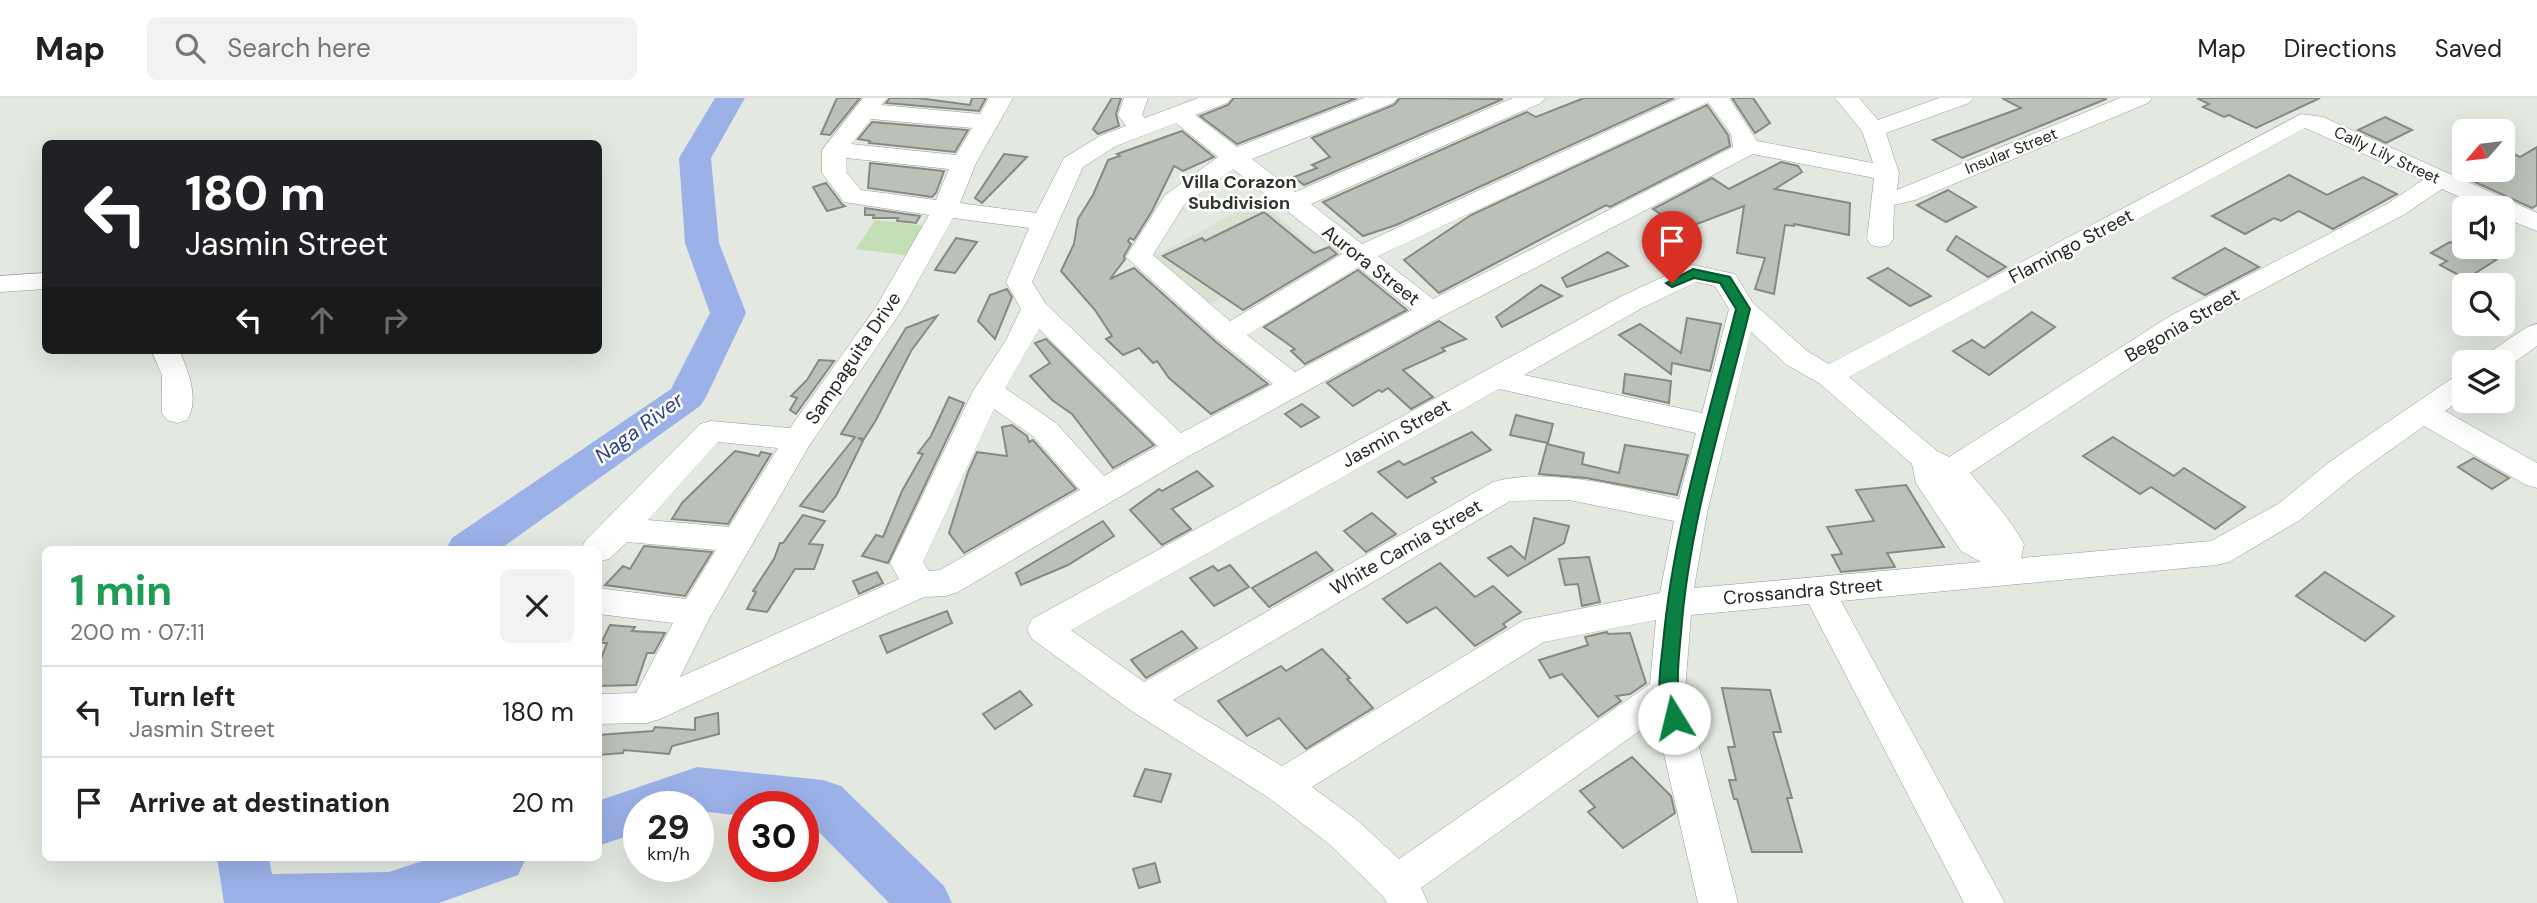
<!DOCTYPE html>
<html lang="en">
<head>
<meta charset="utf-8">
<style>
  :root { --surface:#fff; --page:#f2f2f2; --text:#222; --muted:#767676; --line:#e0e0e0 }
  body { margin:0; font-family:"DM Sans",sans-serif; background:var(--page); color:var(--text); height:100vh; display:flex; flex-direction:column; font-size:26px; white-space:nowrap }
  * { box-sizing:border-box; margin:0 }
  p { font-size:23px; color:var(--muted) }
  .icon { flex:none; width:38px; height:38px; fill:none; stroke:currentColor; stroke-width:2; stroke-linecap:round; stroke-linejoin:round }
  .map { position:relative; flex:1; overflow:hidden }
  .drawer { position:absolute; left:42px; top:448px; width:560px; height:315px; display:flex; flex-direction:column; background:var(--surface); border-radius:10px; box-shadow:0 7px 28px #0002 }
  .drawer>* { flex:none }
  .banner { position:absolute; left:42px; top:42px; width:560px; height:214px; border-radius:10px; box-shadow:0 7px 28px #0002; background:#202124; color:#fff; overflow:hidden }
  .needle { width:46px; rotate:242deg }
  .buttons { position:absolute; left:2452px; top:21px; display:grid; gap:14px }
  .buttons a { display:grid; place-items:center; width:63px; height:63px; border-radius:10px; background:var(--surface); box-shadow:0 7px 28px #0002; font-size:35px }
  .speed { position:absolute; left:623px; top:693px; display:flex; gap:14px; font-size:35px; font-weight:700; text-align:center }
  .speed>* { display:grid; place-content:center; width:91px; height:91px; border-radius:50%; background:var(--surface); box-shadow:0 7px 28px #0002; line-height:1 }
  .speed small { font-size:18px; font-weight:400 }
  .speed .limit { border:10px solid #d22; background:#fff; color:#111 }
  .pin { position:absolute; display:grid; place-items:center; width:60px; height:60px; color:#fff; margin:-72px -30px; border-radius:50% 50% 50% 0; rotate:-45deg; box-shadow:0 0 7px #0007 }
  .pin .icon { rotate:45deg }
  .me { position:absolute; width:77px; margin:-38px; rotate:351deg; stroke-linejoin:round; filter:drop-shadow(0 0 5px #0008) }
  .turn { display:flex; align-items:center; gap:24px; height:147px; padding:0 28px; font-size:32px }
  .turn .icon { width:91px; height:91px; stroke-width:2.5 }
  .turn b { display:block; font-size:49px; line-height:60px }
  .lanes { display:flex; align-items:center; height:66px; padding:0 28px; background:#0003; justify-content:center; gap:35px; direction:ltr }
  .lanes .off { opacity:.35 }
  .round { display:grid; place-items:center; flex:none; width:74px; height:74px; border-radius:10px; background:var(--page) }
  .summary { display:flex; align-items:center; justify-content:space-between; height:119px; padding:0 28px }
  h1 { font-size:42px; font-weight:700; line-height:52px; color:#1e9e55 }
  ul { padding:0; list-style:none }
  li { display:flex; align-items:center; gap:21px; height:91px; padding:0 28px; border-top:2px solid var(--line) }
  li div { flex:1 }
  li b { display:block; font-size:26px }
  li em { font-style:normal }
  header { display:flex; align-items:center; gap:42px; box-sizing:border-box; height:98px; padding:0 35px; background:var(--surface); border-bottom:2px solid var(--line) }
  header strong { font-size:33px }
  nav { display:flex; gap:38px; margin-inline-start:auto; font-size:24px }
  .search { width:490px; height:63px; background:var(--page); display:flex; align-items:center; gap:18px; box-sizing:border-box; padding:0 24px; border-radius:10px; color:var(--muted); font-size:26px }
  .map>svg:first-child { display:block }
  .built { fill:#d7e2d1 }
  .green { fill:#c4dfb5 }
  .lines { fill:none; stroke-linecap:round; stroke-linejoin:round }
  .river { fill:#9bb1e8; fill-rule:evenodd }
  .building { fill:#bbc1b8; stroke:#858b82; stroke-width:2 }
  .minor-casing { stroke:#959b92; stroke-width:1 }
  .minor { fill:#fff; fill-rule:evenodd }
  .route { fill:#0b8043; stroke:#07532c; stroke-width:2 }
  .labels { text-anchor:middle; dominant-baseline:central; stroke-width:5; stroke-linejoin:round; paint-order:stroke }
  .far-street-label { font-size:16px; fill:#252724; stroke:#fff }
  .far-neighbourhood-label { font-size:18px; font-weight:bold; fill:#2f342c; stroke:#fff }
  .street-label { font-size:19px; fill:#252724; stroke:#fff }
  .water-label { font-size:21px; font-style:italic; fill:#2d4385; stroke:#fff }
</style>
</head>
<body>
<header>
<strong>Map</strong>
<div class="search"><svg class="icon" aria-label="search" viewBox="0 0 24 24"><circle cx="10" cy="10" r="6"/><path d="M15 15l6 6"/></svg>Search here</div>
<nav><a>Map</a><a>Directions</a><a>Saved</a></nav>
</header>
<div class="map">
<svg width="2537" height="805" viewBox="0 0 2537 805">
  <rect width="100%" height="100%" fill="#e3e9e0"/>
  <path class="built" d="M1254 105 1272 113 1319 155 1200 210 1149 161Z"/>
  <path class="green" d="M875 122 929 128 912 158 856 151Z"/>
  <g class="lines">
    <g class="river">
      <path d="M715 0H745L711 60 719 145 746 215 706 299 700 308 499 452H446L452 440 671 291 710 215 685 145 679 60Z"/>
      <path d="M697 669 823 682 841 688 944 788 952 805H889L810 725 803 724V709H744V718L698 713V709H639V734L598 748V703Z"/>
      <path d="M217 760H269L272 776 389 774 431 760H526L518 777 439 805H224Z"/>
    </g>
  </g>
  <g class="building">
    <path d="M837 0H860L830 37 821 36Z"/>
    <path d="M890 0H918L970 7 972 0H986L979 13 886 5Z"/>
    <path d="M1112 0H1121L1116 16 1119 28 1098 36 1093 31Z"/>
    <path d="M1234 0H1357L1237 46 1200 18 1228 7Z"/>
    <path d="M1400 0 1503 1 1304 87 1294 79 1317 70 1312 67 1330 59 1312 40 1394 7Z"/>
    <path d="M1584 0H1674L1396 127 1363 138 1323 104 1527 14 1536 19Z"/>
    <path d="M1732 0H1753L1770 25 1755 35Z"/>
    <path d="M2002 0H2106V1L1962 60 1933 42 2021 10Z"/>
    <path d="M2197 0H2320L2256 30 2229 17 2224 19 2203 9 2209 6Z"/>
    <path d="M1707 7 1728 37 1730 48 1610 109 1606 107 1439 195 1404 162 1471 117Z"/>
    <path d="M2385 19 2412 32 2386 45 2358 32Z"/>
    <path d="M872 24 968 32 955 54 869 45 870 43 858 41Z"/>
    <path d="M1182 33 1214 59 1183 73 1174 68 1152 113 1134 142 1130 140 1128 143 1131 146 1124 158 1125 161 1110 181 1134 170 1216 244 1268 286 1211 316 1169 280 1157 263 1153 265 1139 250 1123 257 1106 241 1112 238 1095 212 1061 173 1074 146 1078 121 1093 97 1108 62 1120 58 1117 56Z"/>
    <path d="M2537 49V107L2532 110 2466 80 2486 72H2502V50L2520 59Z"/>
    <path d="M1004 56 1027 59 982 105 975 100Z"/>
    <path d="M1781 64 1798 68 1802 74 1775 91 1850 105 1849 137 1794 126V128L1785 127 1774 196 1755 191 1765 160 1737 155 1744 108 1684 131 1653 111 1712 80 1729 91Z"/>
    <path d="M870 65 944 73 936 95 932 99 868 90Z"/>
    <path d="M2289 77 2327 97 2363 79 2397 96 2333 131 2299 113 2281 123 2274 120 2245 136 2212 118Z"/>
    <path d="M826 85 842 106 845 108 827 113 813 89Z"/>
    <path d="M1948 92 1976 109 1946 124 1917 107Z"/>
    <path d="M865 110 920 118 916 125 897 123 898 120H873L874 117H865Z"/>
    <path d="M1264 114 1314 155 1329 149 1337 156 1243 212 1163 158 1202 140 1205 143Z"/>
    <path d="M1956 138 2006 169 1988 179 1947 152Z"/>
    <path d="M956 140 977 144 955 175 935 172Z"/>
    <path d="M2458 143 2464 149 2496 162 2466 181 2440 167 2447 163 2431 155 2450 144 2454 146Z"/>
    <path d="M2225 150 2259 169 2205 197 2173 180Z"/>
    <path d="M1608 154 1628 168 1567 189 1562 180Z"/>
    <path d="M1888 170 1931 198 1910 208 1868 180Z"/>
    <path d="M1358 172 1407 212 1305 266 1291 253 1295 251 1264 229Z"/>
    <path d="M1541 187 1562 198 1502 229 1496 219Z"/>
    <path d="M1007 191 1012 199 995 241 978 223 990 197Z"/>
    <path d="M2032 214 2055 229 1989 277 1953 253 1972 242 1984 250Z"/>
    <path d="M937 218 911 253 876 322 864 341 858 340 863 343 836 398 823 414 800 408 855 339 841 336 906 230Z"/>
    <path d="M1687 220 1721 226 1710 273 1672 265 1671 276 1619 237 1640 226 1681 255Z"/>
    <path d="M1439 223 1466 241 1442 250 1445 253 1403 272 1433 299 1411 311 1388 290 1382 294 1379 292 1353 308 1327 285Z"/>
    <path d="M1046 241 1154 347 1113 370 1072 316 1052 302 1030 278 1050 265 1035 245Z"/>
    <path d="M819 262 834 263 796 316 790 312 797 300 791 298 807 282Z"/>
    <path d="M1625 276 1671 283 1669 305 1623 295Z"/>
    <path d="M949 299 964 305 888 465 862 458 876 437 883 439 902 393 923 356 918 355 931 338Z"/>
    <path d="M1302 306 1319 319 1301 329 1285 316Z"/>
    <path d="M1516 317 1553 326 1548 345 1510 337Z"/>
    <path d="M1012 327 1027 338 1029 344 1033 342 1076 391 964 455 949 435 968 374 977 354 1007 358 1002 329Z"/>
    <path d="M1472 334 1491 352 1432 380 1436 384 1407 400 1378 374 1399 363 1404 367Z"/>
    <path d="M2113 339 2174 378 2184 370 2245 409 2215 431 2151 389 2140 396 2083 358Z"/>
    <path d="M1547 346 1584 355 1582 366 1619 375 1625 347 1688 357 1677 397 1586 380 1539 376Z"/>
    <path d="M735 353 759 358 761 354 771 356 728 426 672 421 682 405Z"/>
    <path d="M2474 360 2509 380 2492 391 2458 369Z"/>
    <path d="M1197 373 1213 388 1172 411 1191 431 1162 447 1130 412 1159 391 1162 393Z"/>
    <path d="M1906 387 1944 449 1887 455 1895 469 1841 474 1832 457 1842 456 1827 429 1874 423 1856 392Z"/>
    <path d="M1372 415 1396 436 1366 454 1344 433Z"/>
    <path d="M803 417 825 423 809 446 823 447 814 471H795L767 514 747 511 756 494 753 493 774 461 780 445H783Z"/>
    <path d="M1534 420 1569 428 1564 445 1508 478 1488 460 1511 448 1525 461Z"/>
    <path d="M1103 423 1114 438 1068 467 1021 487 1016 475Z"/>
    <path d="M644 448 712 454 685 498 605 487 623 468 630 471Z"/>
    <path d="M1316 454 1333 472 1269 509 1252 490Z"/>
    <path d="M1589 459 1600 504 1582 508 1578 486 1565 487 1559 461Z"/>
    <path d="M1440 465 1475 499 1493 488 1521 514 1503 526 1506 529 1475 548 1436 509 1407 525 1383 501Z"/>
    <path d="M1230 467 1249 489 1214 508 1190 480 1213 468 1218 473Z"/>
    <path d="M877 474 883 485 859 496 853 483Z"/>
    <path d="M2325 474 2394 518 2365 543 2296 498Z"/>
    <path d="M947 513 952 525 887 555 880 538Z"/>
    <path d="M610 527 635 529 632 533 665 535 654 555H647L636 587 598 588V569L607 545H601Z"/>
    <path d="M1182 533 1197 550 1146 580 1131 562Z"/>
    <path d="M1607 534 1608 536 1630 535 1646 585 1630 596 1616 598 1621 603 1598 619 1562 576 1550 580 1539 562 1588 547 1585 539Z"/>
    <path d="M1322 551 1350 580 1347 581 1373 610 1306 651 1279 620 1247 638 1218 603 1281 568 1286 573Z"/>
    <path d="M1722 590 1770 592 1781 634H1773L1792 700H1787L1802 754H1752L1737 701H1734L1729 682H1736L1728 649H1735Z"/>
    <path d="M1020 593 1032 607 995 631 983 616Z"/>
    <path d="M718 615 719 636 672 648 669 656 624 652 623 655 598 657V637L653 633 655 629 695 632V620Z"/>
    <path d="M1632 659 1671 698 1675 715 1623 750 1588 714 1595 709 1580 693Z"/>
    <path d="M1145 671 1171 676 1161 704 1134 698Z"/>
    <path d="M1155 765 1160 784 1139 790 1133 771Z"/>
  </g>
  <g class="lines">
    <g class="minor-casing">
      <g id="minor">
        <path d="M863 0H887L881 7 980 16 989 0H1013L976 65 960 105 1036 115 1064 60 1100 38 1126 28 1118 17 1124 0H1148L1142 17 1145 20 1198 0H1231L1227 5 1195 17 1237 49 1364 0H1397L1393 5 1252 61 1295 94 1513 0H1545L1541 5 1311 106 1362 146 1680 0H1729L1757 43 1873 65 1862 33 1835 0H1859L1878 22 1939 0H1973L1969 5 1886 35 1899 75 1897 92 2120 0H2152L2148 5 1915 102 1894 107 1893 141 1889 147 1880 149 1871 147 1867 141 1874 80 1753 56 1441 219 1189 358 958 494 946 498 924 499 660 621 647 625 598 626V596L636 595 673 525 598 516V490L686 501 716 452 627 444 609 461 598 464V452H581L585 443 700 326 711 323 790 330 876 209 929 117 844 104 822 75V52ZM1708 4 1731 36 1733 49 1433 201 1378 158ZM871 21 972 30 956 57 851 46ZM1176 25 1218 59 1165 97 1126 159 1218 242 1273 286 1181 335 1045 205 1032 184 1083 69 1116 48ZM846 60 949 71 936 102 861 92 846 74ZM1233 71 1342 156 1230 223 1153 157 1184 107ZM953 120 1029 130 1006 184 1021 211 1006 242 973 293 890 465 899 481 680 579 709 521 809 348 902 212ZM1358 169 1412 212 1295 274 1247 237ZM1039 231 1158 348 1104 378 1056 325 1005 290ZM994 311 1034 339 1080 392 940 472 929 473 923 464ZM718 344 778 350 729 429 648 422Z"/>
        <path d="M2301 16 2323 19 2537 115V133L2502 119V110H2484L2442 91 2405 116 2190 230 1970 375C1989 398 2010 420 2024 446L2021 460 2211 443 2278 406 2332 362 2454 279 2464 276V300L2445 313 2537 365V390L2526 387 2424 328 2354 378 2300 422 2229 464 2217 467 1841 503 2005 805H1964L1809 506 1691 517 1685 593 1738 805H1698L1656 621 1421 790 1428 805H1387L1383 798 1329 746 1269 700 1130 612 1032 541 1027 531 1032 521 1622 198 1684 169 1693 167 1735 176 1753 205 1807 253 1829 266ZM2305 30 2423 82 2387 106 2170 218 1949 359 1937 353 1849 279ZM1696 184 1715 188 1729 211 1702 315 1524 277 1642 210ZM1751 234 1787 267 1819 285 1912 366 1916 385 1961 453 1981 464 1694 490 1707 415ZM1499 291 1696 335 1679 401C1625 390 1547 368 1493 384L1144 584 1071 532ZM1569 402 1674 423 1660 495 1524 522 1282 668 1173 602 1510 403ZM1656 522 1650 586 1399 761 1357 722 1312 689 1544 544Z"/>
        <path d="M46 175V191L0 194V178Z"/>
        <path d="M2537 226V248L2505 271H2502V264H2481L2485 257 2527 229Z"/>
        <path d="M151 252H179C188 272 200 302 187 322L177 325 167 322 162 315V277Z"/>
      </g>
    </g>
    <use href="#minor" class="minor"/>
  </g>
  <path class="route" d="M1693 171 1730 179 1750 211C1724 317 1689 425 1681 535 1678 568 1675 587 1683 620L1680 625 1674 627 1667 625C1655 600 1660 573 1663 546 1673 432 1708 321 1736 211L1720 185 1694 180 1672 189 1666 185Z"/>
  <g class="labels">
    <g class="far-street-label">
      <text transform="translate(2011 53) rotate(-22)">Insular Street</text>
      <text transform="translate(2387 57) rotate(25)">Cally Lily Street</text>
    </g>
    <g class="far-neighbourhood-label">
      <text x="1239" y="84">Villa Corazon<tspan x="1239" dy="21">Subdivision</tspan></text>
    </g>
    <g class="street-label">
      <text transform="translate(2071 148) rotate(-28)">Flamingo Street</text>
      <text transform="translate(1371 167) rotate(38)">Aurora Street</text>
      <text transform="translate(2182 227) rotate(-30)">Begonia Street</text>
      <text transform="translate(853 260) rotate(-56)">Sampaguita Drive</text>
      <text transform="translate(1396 335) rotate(-29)">Jasmin Street</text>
      <text transform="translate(1406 449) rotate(-30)">White Camia Street</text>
      <text transform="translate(1803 493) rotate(-5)">Crossandra Street</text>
    </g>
    <g class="water-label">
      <text transform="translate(639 330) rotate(-36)">Naga River</text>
    </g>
  </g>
</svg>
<div class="buttons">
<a><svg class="needle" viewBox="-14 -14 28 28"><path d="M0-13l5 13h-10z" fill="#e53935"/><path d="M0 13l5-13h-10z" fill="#767676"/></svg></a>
<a><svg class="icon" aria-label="sound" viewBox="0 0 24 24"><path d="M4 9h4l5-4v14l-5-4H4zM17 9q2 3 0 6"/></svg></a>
<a><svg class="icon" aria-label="search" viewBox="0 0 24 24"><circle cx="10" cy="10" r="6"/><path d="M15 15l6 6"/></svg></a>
<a><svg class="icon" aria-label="layers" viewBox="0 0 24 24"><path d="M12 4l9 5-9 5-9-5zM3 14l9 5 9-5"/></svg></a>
</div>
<div class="speed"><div>29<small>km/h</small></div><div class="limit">30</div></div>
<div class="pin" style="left:1672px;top:185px;background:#d93025"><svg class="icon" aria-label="arrive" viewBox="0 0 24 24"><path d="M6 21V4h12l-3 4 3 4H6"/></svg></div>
<svg class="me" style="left:1674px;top:620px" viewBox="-20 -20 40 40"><circle r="19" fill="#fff"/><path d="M0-13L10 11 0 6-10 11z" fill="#0b8043"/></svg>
<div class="banner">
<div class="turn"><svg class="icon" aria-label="left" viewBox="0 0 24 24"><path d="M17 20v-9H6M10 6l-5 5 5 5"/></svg><div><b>180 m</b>Jasmin Street</div></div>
<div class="lanes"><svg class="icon" aria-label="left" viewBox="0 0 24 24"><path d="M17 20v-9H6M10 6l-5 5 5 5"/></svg><svg class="icon off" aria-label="ahead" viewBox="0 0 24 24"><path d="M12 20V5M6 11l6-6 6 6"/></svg><svg class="icon off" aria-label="right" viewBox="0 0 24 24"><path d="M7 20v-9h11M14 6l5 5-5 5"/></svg></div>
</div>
<section class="drawer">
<div class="summary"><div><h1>1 min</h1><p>200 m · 07:11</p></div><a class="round"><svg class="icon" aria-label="close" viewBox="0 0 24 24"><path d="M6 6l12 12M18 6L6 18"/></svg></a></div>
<ul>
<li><svg class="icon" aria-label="left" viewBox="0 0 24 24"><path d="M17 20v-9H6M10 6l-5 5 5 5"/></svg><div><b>Turn left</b><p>Jasmin Street</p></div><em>180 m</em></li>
<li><svg class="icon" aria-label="arrive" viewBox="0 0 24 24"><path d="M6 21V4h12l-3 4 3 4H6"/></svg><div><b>Arrive at destination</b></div><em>20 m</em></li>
</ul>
</section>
</div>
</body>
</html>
